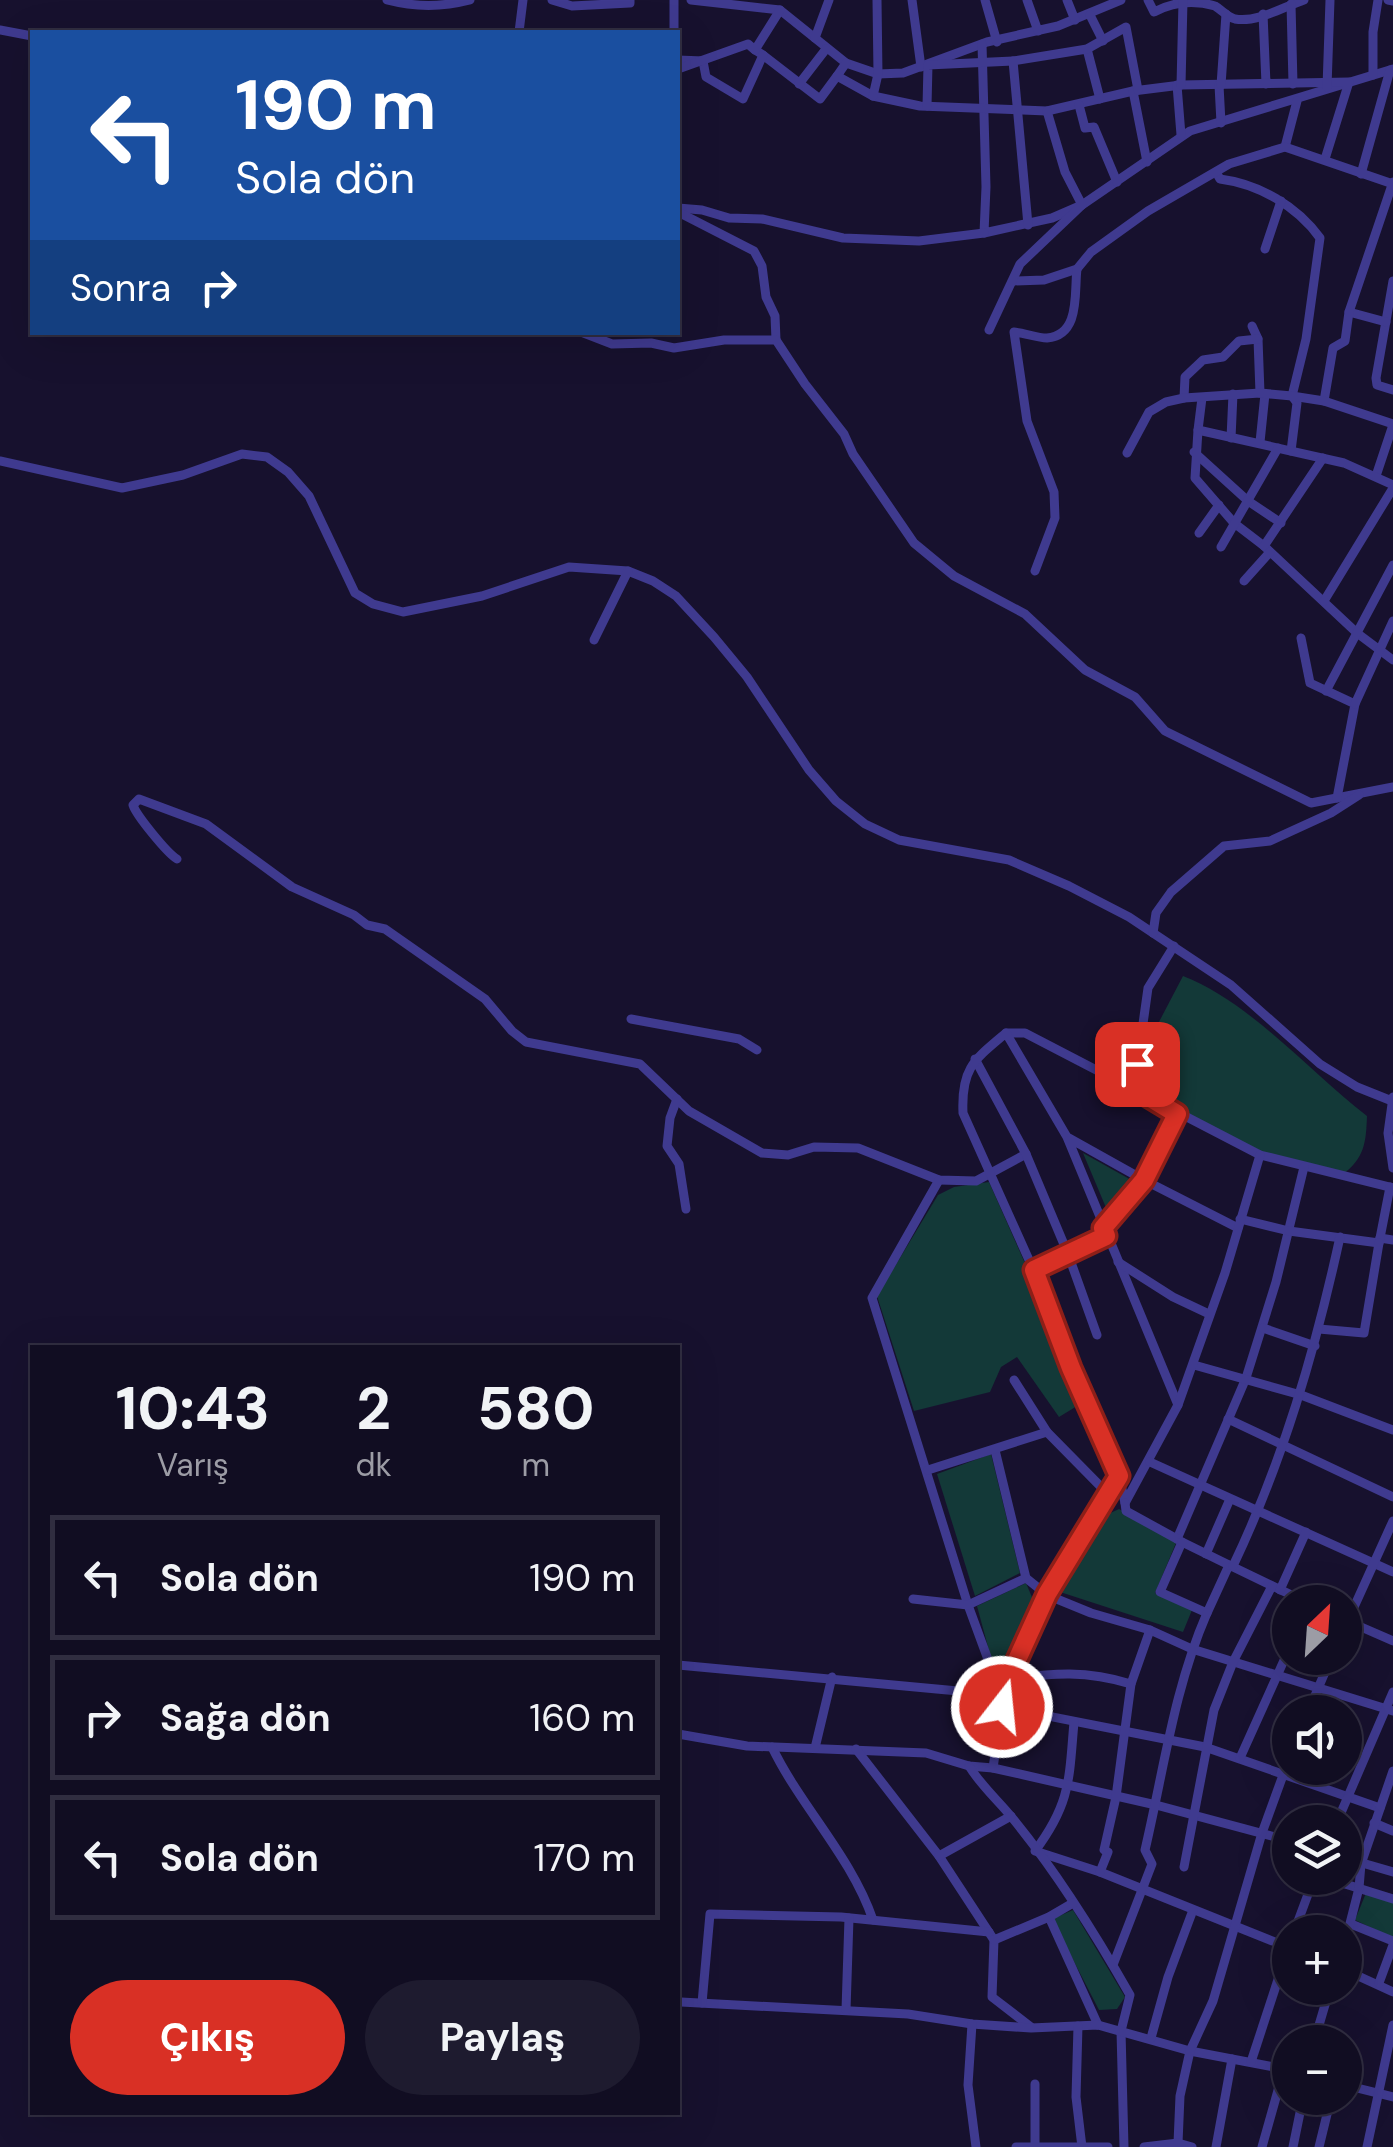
<!DOCTYPE html>
<html lang="tr">
<head>
<meta charset="utf-8">
<style>
  :root { --surface:#110d22; --page:#1e1b2f; --text:#f1f3f6; --muted:#9c9ca5; --line:#302d40; --accent:#d93025 }
  body { margin:0; font-family:"DM Sans",sans-serif; background:var(--page); color:var(--text); height:100vh; display:flex; flex-direction:column; font-size:38px; white-space:nowrap }
  * { box-sizing:border-box; margin:0 }
  p { font-size:32px; color:var(--muted) }
  .icon { flex:none; width:55px; height:55px; fill:none; stroke:currentColor; stroke-width:2; stroke-linecap:round; stroke-linejoin:round }
  .map { position:relative; flex:1; overflow:hidden }
  .details { position:absolute; left:30px; top:1345px; width:650px; height:770px; display:flex; flex-direction:column; background:var(--surface); border-radius:0px; box-shadow:0 10px 40px #0002,0 0 0 2px var(--line) }
  .details>* { flex:none }
  .guide { position:absolute; left:30px; top:30px; width:650px; height:305px; border-radius:0px; box-shadow:0 10px 40px #0002,0 0 0 2px var(--line); background:#1a4fa0; color:#fff; overflow:hidden }
  .needle { width:65px; rotate:25deg }
  .controls { position:absolute; left:1272px; top:1585px; display:grid; gap:20px }
  .controls a { display:grid; place-items:center; width:90px; height:90px; border-radius:50%; background:var(--surface); box-shadow:0 10px 40px #0002,0 0 0 2px var(--line); font-size:50px }
  .pin { position:absolute; display:grid; place-items:center; width:85px; height:85px; color:#fff; margin:-42px; border-radius:20px; box-shadow:0 5px 15px #0006 }
  .me { position:absolute; width:110px; margin:-55px; rotate:16deg; stroke-linejoin:round; filter:drop-shadow(0 0 8px #0008) }
  .turn { display:flex; align-items:center; gap:35px; height:210px; padding:0 40px; font-size:45px }
  .turn .icon { width:130px; height:130px; stroke-width:2.5 }
  .turn b { display:block; font-size:70px; line-height:85px }
  .then { display:flex; align-items:center; height:95px; padding:0 40px; background:#0003; gap:20px; font-size:38px }
  .eta { display:flex; justify-content:space-evenly; align-items:center; height:170px; text-align:center }
  .eta b { font-size:60px; font-weight:700; line-height:70px }
  .button { display:flex; gap:20px; margin-top:auto; padding:20px 40px }
  .button a { flex:1; height:115px; border-radius:60px; background:var(--accent); color:#fff; font-size:40px; font-weight:700; line-height:115px; text-align:center }
  .button a+a { background:var(--page); color:var(--text) }
  ul { padding:0; list-style:none }
  li { display:flex; align-items:center; gap:30px; height:125px; margin:0 20px 15px; padding:0 20px; border:5px solid var(--line); border-radius:0px }
  li div { flex:1 }
  li b { display:block; font-size:38px }
  li em { font-style:normal }
  .map>svg:first-child { display:block }
  .green { fill:#133938 }
  .lines { fill:none; stroke-linecap:round; stroke-linejoin:round }
  .street { stroke:#3f3a8f; stroke-width:9 }
  .route-casing { stroke:#8d1f18; stroke-width:25 }
  .route { stroke:#d93025; stroke-width:18 }
</style>
</head>
<body>
<div class="map">
<svg width="1393" height="2147" viewBox="0 0 1393 2147">
  <rect width="100%" height="100%" fill="#17112e"/>
  <g class="green">
    <path d="M1183 976C1250 1002 1309 1071 1367 1116 1366 1142 1365 1158 1342 1175L1264 1153 1192 1116 1152 1090 1149 1041Z"/>
    <path d="M1083 1153 1133 1181 1107 1210Z"/>
    <path d="M989 1182 1071 1367 1082 1403 1059 1417 1017 1357 1001 1367 990 1392 914 1411 877 1296 938 1195 954 1187Z"/>
    <path d="M991 1454 1020 1573 975 1596 937 1474Z"/>
    <path d="M1119 1509 1176 1543 1155 1593 1192 1610 1183 1632 1057 1591 1104 1516Z"/>
    <path d="M1026 1583 1034 1602 1004 1669H994L977 1606Z"/>
    <path d="M1366 1893 1393 1903V1938L1355 1920Z"/>
    <path d="M1073 1910 1125 1997 1117 2009 1099 2010 1052 1919Z"/>
  </g>
  <g class="lines">
    <g class="street">
      <path d="M387 0C414 7 443 7 470 0"/>
      <path d="M552 0 572 6 630 3V0"/>
      <path d="M674 0V32"/>
      <path d="M691 0 780 10 846 63 878 74 903 73 987 42 1058 26 1121 0"/>
      <path d="M912 0 921 67"/>
      <path d="M985 0 997 42"/>
      <path d="M1027 0 1038 31"/>
      <path d="M1067 0 1075 20"/>
      <path d="M1148 0 1154 12C1173 2 1194 0 1215 6 1222 10 1227 17 1235 19 1257 23 1283 7 1304 0"/>
      <path d="M1388 0 1393 1"/>
      <path d="M1291 4 1293 84"/>
      <path d="M1263 14 1266 84"/>
      <path d="M1090 15 1103 41"/>
      <path d="M0 30 32 36"/>
      <path d="M519 32 523 0"/>
      <path d="M815 38 829 0"/>
      <path d="M982 44 986 187 984 233 1052 218 1082 205 1190 131 1393 69"/>
      <path d="M1087 49 1100 99"/>
      <path d="M763 55 820 99 837 76"/>
      <path d="M678 60 703 61 706 77 743 99 763 55 755 50"/>
      <path d="M846 63 837 76 873 96 920 106 1047 111 1133 91 1181 85 1349 82 1325 159"/>
      <path d="M678 69 748 44 755 50 780 10"/>
      <path d="M1373 75V32L1378 0"/>
      <path d="M799 84 826 49"/>
      <path d="M1177 85 1181 135"/>
      <path d="M1181 85 1183 1"/>
      <path d="M1219 85 1221 123"/>
      <path d="M1221 85 1226 14"/>
      <path d="M1327 87 1330 0"/>
      <path d="M1133 91 1147 162"/>
      <path d="M873 96 878 74 877 0"/>
      <path d="M1079 105 1085 128 1094 127 1117 182"/>
      <path d="M927 106 928 65 1013 61"/>
      <path d="M1285 147 1297 101"/>
      <path d="M1216 172 1220 179C1259 184 1297 206 1320 238L1306 339 1292 396 1297 403 1291 451"/>
      <path d="M1361 174 1390 70"/>
      <path d="M678 208 702 210 729 218 762 219 843 238 919 241 984 233"/>
      <path d="M678 212 754 251 762 266 766 297 775 316 776 340"/>
      <path d="M1028 225 1013 61 1087 49 1126 27 1138 90"/>
      <path d="M1265 249 1281 201"/>
      <path d="M1013 281 1044 280 1077 269 1091 252 1148 211 1229 164 1285 147 1393 184"/>
      <path d="M1393 281 1376 378 1377 385 1393 390"/>
      <path d="M1349 312 1386 322"/>
      <path d="M1252 326 1258 339 1260 393"/>
      <path d="M989 330 1020 264 1082 205 1065 172 1047 111"/>
      <path d="M581 332 612 344 651 343 674 348 724 340H776L805 384 844 434 853 454 914 543 954 576 1025 614 1085 670 1135 697 1165 731 1311 803 1393 787"/>
      <path d="M1184 398 1185 377 1203 360 1223 357 1239 341 1258 339"/>
      <path d="M1324 401 1333 348 1345 341 1349 312 1393 182"/>
      <path d="M1198 430 1202 398"/>
      <path d="M1231 438 1233 394"/>
      <path d="M1260 442 1265 394"/>
      <path d="M1194 452 1248 501 1281 523"/>
      <path d="M1127 453 1149 412 1166 402 1184 398 1260 393 1292 396 1324 401 1393 424"/>
      <path d="M0 461 122 488 183 475 242 454 267 457 288 472 309 496 355 593 373 604 403 612 482 596 569 567 628 571 653 581 676 596 714 637 747 677 809 770 836 801 865 824 899 840 1009 860 1069 886 1129 917 1231 985 1320 1064 1357 1087 1392 1101"/>
      <path d="M1376 476 1393 425"/>
      <path d="M1393 485 1344 463 1198 430 1195 478 1234 523 1264 546 1357 633 1393 660"/>
      <path d="M1199 533 1219 505"/>
      <path d="M1264 546 1323 458"/>
      <path d="M1221 547 1278 448"/>
      <path d="M1035 571 1055 518 1054 492 1027 421 1014 332C1025 333 1037 338 1047 338 1081 335 1074 292 1077 269"/>
      <path d="M1244 581 1270 552"/>
      <path d="M1324 601 1393 488"/>
      <path d="M1301 638 1310 683 1355 704 1337 798"/>
      <path d="M594 640 628 571"/>
      <path d="M1326 691 1393 565"/>
      <path d="M1355 704 1393 621"/>
      <path d="M177 859C167 853 136 815 133 805L139 799 206 824 292 887 354 915 367 925 385 929 485 999 512 1031 526 1042 640 1064 689 1111 762 1153 788 1155 814 1147 858 1148 939 1180 976 1181 1026 1154"/>
      <path d="M1153 933 1156 913 1171 892 1224 846 1270 841 1331 813 1359 795"/>
      <path d="M631 1019 739 1039 757 1050"/>
      <path d="M1006 1033H1025L1260 1155 1393 1188"/>
      <path d="M975 1059 1026 1154 1068 1254 1097 1335"/>
      <path d="M1134 1088 1148 988 1174 946"/>
      <path d="M1393 1097 1388 1133 1393 1168"/>
      <path d="M677 1099 670 1118 667 1146 679 1164 686 1209"/>
      <path d="M1067 1137 1178 1405 1125 1503 1119 1475 1096 1420 1071 1367 1034 1271 963 1113C961 1068 974 1060 1006 1033L1067 1137 1144 1180 1177 1114"/>
      <path d="M1304 1167 1276 1282 1246 1378 1177 1539 1182 1542 1160 1592 1207 1613 1229 1565 1306 1602"/>
      <path d="M939 1180 872 1298 968 1605 1001 1695 1002 1707 993 1768"/>
      <path d="M1240 1219 1289 1231 1379 1243 1380 1238 1393 1240"/>
      <path d="M1103 1228 1144 1180 1238 1228"/>
      <path d="M1380 1238 1390 1187"/>
      <path d="M1118 1262 1173 1297 1209 1314"/>
      <path d="M1034 1271 1106 1236"/>
      <path d="M1263 1328 1315 1346"/>
      <path d="M1319 1329 1364 1333 1379 1243"/>
      <path d="M1194 1365 1301 1395 1393 1430"/>
      <path d="M1014 1380 1047 1432"/>
      <path d="M1178 1405 1225 1273 1260 1155"/>
      <path d="M1228 1419 1393 1497"/>
      <path d="M995 1450 1026 1578 1047 1595 1091 1613 1150 1630 1192 1649 1393 1711"/>
      <path d="M1150 1462 1393 1572"/>
      <path d="M928 1470 1047 1432 1109 1495"/>
      <path d="M1125 1503 1126 1511 1177 1539"/>
      <path d="M1182 1542 1229 1565"/>
      <path d="M1206 1554 1230 1499"/>
      <path d="M1233 1566C1283 1461 1315 1351 1340 1237"/>
      <path d="M1280 1590 1306 1532"/>
      <path d="M913 1599 968 1605 1026 1578"/>
      <path d="M1345 1620 1393 1641"/>
      <path d="M1345 1627 1393 1521"/>
      <path d="M678 1665 1001 1695 1047 1595 1119 1475"/>
      <path d="M1008 1679C1054 1673 1086 1670 1131 1684"/>
      <path d="M1002 1707 1205 1747 1380 1808"/>
      <path d="M1308 1712 1331 1658"/>
      <path d="M1074 1722C1069 1779 1071 1803 1035 1851L1100 1872 1290 1948"/>
      <path d="M678 1734 747 1746 926 1753 969 1766 993 1768 1156 1805 1290 1841"/>
      <path d="M772 1747C801 1807 851 1856 873 1920"/>
      <path d="M815 1748 832 1677"/>
      <path d="M856 1749 939 1856 994 1940 992 1997 1031 2027"/>
      <path d="M1240 1758 1290 1647"/>
      <path d="M969 1766C982 1787 999 1801 1014 1820 1058 1874 1096 1935 1130 1995L1121 2031 1124 2147"/>
      <path d="M1337 1822 1393 1692"/>
      <path d="M1374 1823 1393 1831"/>
      <path d="M939 1856 1011 1816"/>
      <path d="M1345 1858 1393 1872"/>
      <path d="M1184 1867 1214 1710 1233 1662 1272 1586"/>
      <path d="M1100 1872 1108 1852 1104 1850 1116 1797 1131 1684 1150 1630"/>
      <path d="M1326 1878 1393 1899"/>
      <path d="M1049 1917 1098 2025"/>
      <path d="M1351 1924 1393 1941"/>
      <path d="M1294 1932 1314 1878"/>
      <path d="M994 1940 1049 1917 1073 1903"/>
      <path d="M1345 1943 1359 1888 1361 1864 1393 1771"/>
      <path d="M1113 1965 1152 1864 1145 1850C1164 1769 1174 1689 1207 1613"/>
      <path d="M1345 1970 1393 1992"/>
      <path d="M1379 1983 1393 1945"/>
      <path d="M681 2002 908 2014 972 2024 1031 2028 1098 2025 1190 2051 1290 2070"/>
      <path d="M702 2003 710 1914 841 1917 989 1932"/>
      <path d="M846 2010 849 1918"/>
      <path d="M972 2024 968 2085 976 2147"/>
      <path d="M1078 2026 1076 2097 1082 2147"/>
      <path d="M1151 2038 1168 1977 1193 1910"/>
      <path d="M1314 2042 1330 1988"/>
      <path d="M1251 2062 1289 1946"/>
      <path d="M1035 2084V2147"/>
      <path d="M1345 2085 1393 2097"/>
      <path d="M1178 2143 1180 2096 1190 2051 1213 2001 1262 1833 1290 1756"/>
      <path d="M1016 2147H1108"/>
      <path d="M1144 2147 1178 2143 1192 2147"/>
      <path d="M1216 2147 1232 2059"/>
      <path d="M1262 2147 1284 2069"/>
      <path d="M1293 2147 1303 2098"/>
      <path d="M1319 2147 1331 2098"/>
      <path d="M1367 2147 1393 2025"/>
    </g>
  </g>
  <g class="lines">
    <g class="route-casing">
      <path id="route" d="M1002 1707 1001 1695 1047 1594 1119 1476 1071 1368 1034 1270 1106 1236 1103 1228 1144 1180 1177 1114 1134 1088 1137 1064"/>
    </g>
    <use href="#route" class="route"/>
  </g>
</svg>
<div class="controls">
<a><svg class="needle" viewBox="-14 -14 28 28"><path d="M0-13l5 13h-10z" fill="#e53935"/><path d="M0 13l5-13h-10z" fill="#9c9ca5"/></svg></a>
<a><svg class="icon" aria-label="sound" viewBox="0 0 24 24"><path d="M4 9h4l5-4v14l-5-4H4zM17 9q2 3 0 6"/></svg></a>
<a><svg class="icon" aria-label="layers" viewBox="0 0 24 24"><path d="M12 4l9 5-9 5-9-5zM3 14l9 5 9-5"/></svg></a>
<a>+</a>
<a>−</a>
</div>
<div class="pin" style="left:1137px;top:1064px;background:#d93025"><svg class="icon" aria-label="arrive" viewBox="0 0 24 24"><path d="M6 21V4h12l-3 4 3 4H6"/></svg></div>
<svg class="me" style="left:1002px;top:1707px" viewBox="-20 -20 40 40"><circle r="17" fill="#d93025" stroke="#fff" stroke-width="3"/><path d="M0-11L8 9 0 5-8 9z" fill="#fff"/></svg>
<div class="guide">
<div class="turn"><svg class="icon" aria-label="left" viewBox="0 0 24 24"><path d="M17 20v-9H6M10 6l-5 5 5 5"/></svg><div><b>190 m</b>Sola dön</div></div>
<div class="then">Sonra<svg class="icon" aria-label="right" viewBox="0 0 24 24"><path d="M7 20v-9h11M14 6l5 5-5 5"/></svg></div>
</div>
<section class="details">
<div class="eta">
<div><b>10:43</b><p>Varış</p></div>
<div><b>2</b><p>dk</p></div>
<div><b>580</b><p>m</p></div>
</div>
<ul>
<li><svg class="icon" aria-label="left" viewBox="0 0 24 24"><path d="M17 20v-9H6M10 6l-5 5 5 5"/></svg><div><b>Sola dön</b></div><em>190 m</em></li>
<li><svg class="icon" aria-label="right" viewBox="0 0 24 24"><path d="M7 20v-9h11M14 6l5 5-5 5"/></svg><div><b>Sağa dön</b></div><em>160 m</em></li>
<li><svg class="icon" aria-label="left" viewBox="0 0 24 24"><path d="M17 20v-9H6M10 6l-5 5 5 5"/></svg><div><b>Sola dön</b></div><em>170 m</em></li>
</ul>
<div class="button"><a>Çıkış</a><a>Paylaş</a></div>
</section>
</div>
</body>
</html>
